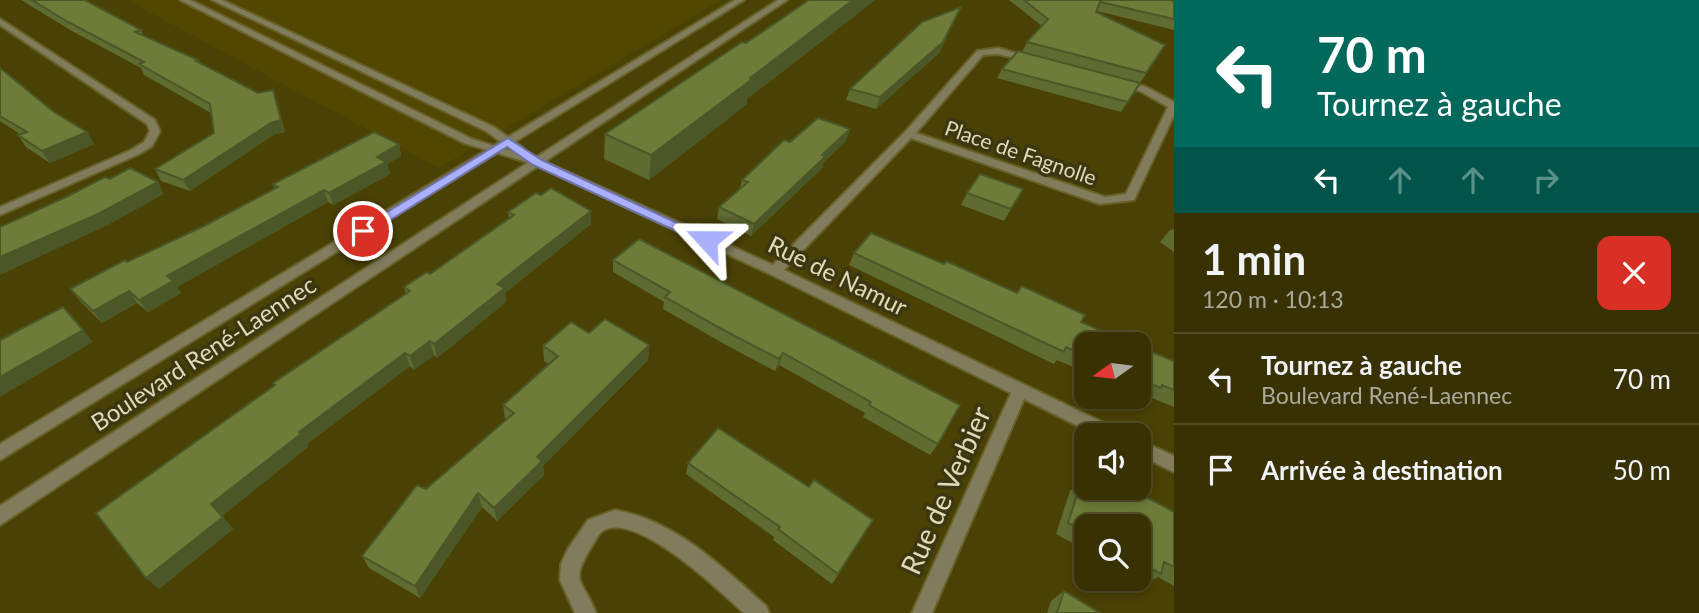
<!DOCTYPE html>
<html lang="fr">
<head>
<meta charset="utf-8">
<style>
  :root { --surface:#383104; --page:#3f390e; --text:#f1f3f6; --muted:#aba99a; --line:#524c26 }
  body { margin:0; font-family:Lato,sans-serif; background:var(--page); color:var(--text); height:100vh; display:flex; flex-direction:column; font-size:26px; white-space:nowrap }
  * { box-sizing:border-box; margin:0 }
  p { font-size:23px; color:var(--muted) }
  .icon { flex:none; width:38px; height:38px; fill:none; stroke:currentColor; stroke-width:2; stroke-linecap:round; stroke-linejoin:round }
  .map { position:relative; flex:1; overflow:hidden }
  .panel { display:flex; flex-direction:column; background:var(--surface); width:525px }
  .panel>* { flex:none }
  .banner { background:#00695c; color:#fff; overflow:hidden }
  .needle { width:46px; rotate:256deg }
  .buttons { position:absolute; left:1074px; top:332px; display:grid; gap:14px }
  .buttons a { display:grid; place-items:center; width:77px; height:77px; border-radius:14px; background:var(--surface); box-shadow:0 4px 10px #0003,0 0 0 2px var(--line); font-size:35px }
  .pin { position:absolute; display:grid; place-items:center; width:60px; height:60px; color:#fff; margin:-30px; border:4px solid #fff; border-radius:50%; box-shadow:0 2px 7px #0007 }
  .me { position:absolute; width:77px; margin:-38px; rotate:294deg; stroke-linejoin:round; filter:drop-shadow(0 0 5px #0008) }
  .turn { display:flex; align-items:center; gap:24px; height:147px; padding:0 28px; font-size:32px }
  .turn .icon { width:91px; height:91px; stroke-width:2.5 }
  .turn b { display:block; font-size:49px; line-height:60px }
  .lanes { display:flex; align-items:center; height:66px; padding:0 28px; background:#0003; justify-content:center; gap:35px; direction:ltr }
  .lanes .off { opacity:.35 }
  .round { display:grid; place-items:center; flex:none; width:74px; height:74px; border-radius:14px; background:var(--page) }
  .head { display:flex; align-items:center; justify-content:space-between; height:119px; padding:0 28px }
  h1 { font-size:42px; font-weight:700; line-height:52px }
  ul { padding:0; list-style:none }
  li { display:flex; align-items:center; gap:21px; height:91px; padding:0 28px; border-top:2px solid var(--line) }
  li div { flex:1 }
  li b { display:block; font-size:26px }
  li em { font-style:normal }
  main { display:flex; flex:1; min-height:0 }
  .map>svg:first-child { display:block }
  .built { fill:#524700 }
  .lines { fill:none; stroke-linecap:round; stroke-linejoin:round }
  .minor-casing { stroke:#686029; stroke-width:4 }
  .tertiary-casing { stroke:#686029; stroke-width:4 }
  .minor { fill:#817c5c; fill-rule:evenodd }
  .tertiary { fill:#817c5c; fill-rule:evenodd }
  .wall { fill:#5e6b31 }
  .shaded-wall { fill:#4c5728 }
  .building { fill:#6d7c39; stroke:#4c5728; stroke-width:2 }
  .route { fill:#aab0fc; stroke:#6e72a4; stroke-width:2 }
  .labels { text-anchor:middle; dominant-baseline:central; stroke-width:7; stroke-linejoin:round; paint-order:stroke }
  .far-street-label { font-size:21px; fill:#e0dab7; stroke:#3d3711 }
  .street-label { font-size:24px; fill:#e0dab7; stroke:#3d3711 }
  .near-street-label { font-size:28px; fill:#e0dab7; stroke:#3d3711 }
</style>
</head>
<body>
<main>
<div class="map">
<svg width="1174" height="613" viewBox="0 0 1174 613">
  <rect width="100%" height="100%" fill="#4a4105"/>
  <path class="built" d="M127 0H721L439 168Z"/>
  <g class="lines">
    <g class="minor-casing">
      <g id="minor">
        <path d="M180 0H190L472 139 514 152 486 131 212 0H222L494 127 523 148 524 150 519 153 541 160 773 265 905 132 977 51 998 48 1036 59 1032 62 998 54 983 55 916 133 1105 197 1126 194 1168 107 1140 91 1114 82 1119 79 1146 87 1174 102V115L1134 200 1100 204 911 138 784 270 1121 431 1123 436H1098L1024 399 932 613H912L1011 393 770 274 533 164 464 143Z"/>
        <path d="M0 19 155 120 160 131 152 146 139 154 0 215V207L131 150 144 142 150 131 147 124 0 25Z"/>
        <path d="M1139 440 1174 456V472L1139 455Z"/>
        <path d="M615 510C676 521 721 566 766 606L769 613H744C721 592 633 507 601 532 598 535 595 541 592 546 569 583 582 578 596 613H575L560 580 561 564 568 549 588 520Z"/>
      </g>
    </g>
    <g class="tertiary-casing">
      <g id="tertiary">
        <path d="M735 0H744L0 460V444Z"/>
        <path d="M778 0H787L0 525V506Z"/>
      </g>
    </g>
    <use href="#minor" class="minor"/>
    <use href="#tertiary" class="tertiary"/>
  </g>
  <g class="wall">
    <path d="M21 0H85L141 30 143 35 198 60 200 63 258 93 277 101 285 132 275 134 190 191 161 181 155 169 214 133 211 113 144 75 141 68 72 31Z"/>
    <path d="M809 0H875L747 99V104L649 180 604 159 605 134 746 43Z"/>
    <path d="M1009 0H1174V30L1097 11 1096 12 1165 45 1121 112 997 78 1002 69 1123 78 1022 52 1027 42 1042 26Z"/>
    <path d="M961 7 939 53 876 109 846 100 850 89Z"/>
    <path d="M0 68 54 112 87 132 94 144 50 163 26 147 18 135 20 134 0 121Z"/>
    <path d="M850 129 846 141 824 162 822 168 751 236 717 219 719 207 740 188 742 180 790 142Z"/>
    <path d="M399 144 401 156 387 164 390 174 333 205 328 202 177 287 181 293 148 312 137 303 102 323 80 301 70 289 204 226 275 189 273 184Z"/>
    <path d="M1023 189 1004 221 961 205 967 193Z"/>
    <path d="M508 212 591 224 505 293 506 302 437 358 434 355 414 370 410 366 307 444 308 447 222 516 233 529 159 589 275 385 273 383 406 294 404 287 430 274 509 219Z"/>
    <path d="M1174 229V252L1160 242 1170 230Z"/>
    <path d="M639 239 938 444 930 455 863 417 865 413 779 365 775 371 726 345 663 309 664 302 613 272V260Z"/>
    <path d="M854 253 1081 322 1087 345V373L1057 360 1054 364 849 265Z"/>
    <path d="M589 333 649 345 648 360 543 466 544 475 497 521 482 507 420 598 369 568 362 556 426 489 506 420 505 419 503 405 549 364 544 361 543 346Z"/>
    <path d="M1139 347 1174 361V407L1152 398 1149 400 1139 396Z"/>
    <path d="M688 463 809 487 873 520 832 584 773 540 774 537 686 474Z"/>
    <path d="M1082 479 1087 488H1130L1174 512V586L1158 577 1146 584 1137 579H1139V527H1087V551L1056 534 1070 491Z"/>
    <path d="M1064 591 1100 613H1047L1051 601Z"/>
  </g>
  <g class="shaded-wall">
    <path d="M853 0H875L747 99V104L649 180 651 155 750 78Z"/>
    <path d="M961 7 939 53 876 109 880 97Z"/>
    <path d="M273 90 285 132 275 134 190 191 183 180Z"/>
    <path d="M850 129 846 141 824 162 822 168 751 236 754 224 822 155Z"/>
    <path d="M87 132 94 144 50 163 42 151Z"/>
    <path d="M399 144 401 156 387 164 390 174 333 205 329 193 377 157Z"/>
    <path d="M158 182 164 194 106 226 0 275V257Z"/>
    <path d="M324 190 328 202 177 287 181 293 148 312 139 300 167 276Z"/>
    <path d="M591 211V224L505 293 506 302 437 358 434 344 497 284Z"/>
    <path d="M129 291 137 303 102 323 93 311Z"/>
    <path d="M83 330 93 342 0 397V377Z"/>
    <path d="M430 341 434 355 414 370 410 356Z"/>
    <path d="M649 345 648 360 543 466 544 475 497 521 494 508 537 457Z"/>
    <path d="M405 353 410 366 307 444 308 447 222 516 211 504 299 432Z"/>
    <path d="M783 353 779 365 775 371 779 359Z"/>
    <path d="M478 493 482 507 420 598 415 586Z"/>
    <path d="M223 517 233 529 159 589 146 578Z"/>
  </g>
  <g class="building">
    <path d="M32 0H85L141 30 135 32 198 60 196 61 258 93 273 90 281 120 271 123 183 180 155 169 214 133 210 104 139 64 144 62 66 21Z"/>
    <path d="M809 0H853L750 78 751 80 651 155 605 134 742 42 746 43Z"/>
    <path d="M1024 0H1170L1174 1V19L1100 2 1096 12 1165 45 1146 73 1027 42 1048 19Z"/>
    <path d="M961 7 943 42 880 97 850 89 922 22Z"/>
    <path d="M1018 51 1140 83 1128 102 1002 69Z"/>
    <path d="M0 68 54 112 87 132 42 151 18 135 27 132 0 116Z"/>
    <path d="M818 118 850 129 822 155 826 156 754 224 719 207 748 182 742 180 784 140 790 142Z"/>
    <path d="M374 132 399 144 377 157 386 162 329 193 324 190 167 276 173 281 139 300 129 291 93 311 70 289 125 260 127 262 204 226 278 187 273 184Z"/>
    <path d="M130 168 158 182 98 214 0 257V227L66 197 105 177 110 179Z"/>
    <path d="M980 174 1023 189 1011 209 967 193Z"/>
    <path d="M551 188 591 211 497 284 505 288 434 344 430 341 410 356 405 353 299 432 301 434 211 504 223 517 146 578 96 513 275 385 273 383 410 291 404 287 427 272 430 274 514 215 508 212 536 193 541 195Z"/>
    <path d="M871 233 944 264 946 261 1017 293 1022 286 1085 315 1081 322 1134 345H1087V356L1066 347 1064 352 854 253Z"/>
    <path d="M639 239 960 405 938 444 869 405 871 402 783 353 779 359 729 333 665 297 670 292 613 260Z"/>
    <path d="M63 307 83 330 0 377V340Z"/>
    <path d="M605 319 649 345 537 457 542 461 494 508 478 493 415 586 362 556 417 485 426 489 514 413 503 405 558 356 543 346 571 322 589 333Z"/>
    <path d="M1139 347 1174 361V390L1162 385 1161 388 1139 379Z"/>
    <path d="M718 428 809 487 814 480 873 520 838 574 778 529 780 527 688 463Z"/>
    <path d="M1082 479 1087 482V488H1099L1102 490V488H1130L1174 512V567L1164 562 1161 574 1139 562V527H1087V533L1068 523Z"/>
    <path d="M1064 591 1100 613H1057Z"/>
  </g>
  <path class="route" d="M508 138 542 160 714 240 707 245 702 243 533 165 507 147 368 234H358L356 231Z"/>
  <g class="labels">
    <g class="far-street-label">
      <text transform="translate(1021 152) rotate(19)">Place de Fagnolle</text>
    </g>
    <g class="street-label">
      <text transform="translate(838 275) rotate(26)">Rue de Namur</text>
      <text transform="translate(203 353) rotate(-33)">Boulevard René-Laennec</text>
    </g>
    <g class="near-street-label">
      <text transform="translate(945 490) rotate(-66)">Rue de Verbier</text>
    </g>
  </g>
</svg>
<div class="buttons">
<a><svg class="needle" viewBox="-14 -14 28 28"><path d="M0-13l5 13h-10z" fill="#e53935"/><path d="M0 13l5-13h-10z" fill="#aba99a"/></svg></a>
<a><svg class="icon" aria-label="sound" viewBox="0 0 24 24"><path d="M4 9h4l5-4v14l-5-4H4zM17 9q2 3 0 6"/></svg></a>
<a><svg class="icon" aria-label="search" viewBox="0 0 24 24"><circle cx="10" cy="10" r="6"/><path d="M15 15l6 6"/></svg></a>
</div>
<div class="pin" style="left:363px;top:231px;background:#d93025"><svg class="icon" aria-label="arrive" viewBox="0 0 24 24"><path d="M6 21V4h12l-3 4 3 4H6"/></svg></div>
<svg class="me" style="left:707px;top:240px" viewBox="-20 -20 40 40"><path d="M0-17L14 15 0 8-14 15z" fill="#aab0fc" stroke="#fff" stroke-width="4"/></svg>
</div>
<section class="panel">
<div class="banner">
<div class="turn"><svg class="icon" aria-label="left" viewBox="0 0 24 24"><path d="M17 20v-9H6M10 6l-5 5 5 5"/></svg><div><b>70 m</b>Tournez à gauche</div></div>
<div class="lanes"><svg class="icon" aria-label="left" viewBox="0 0 24 24"><path d="M17 20v-9H6M10 6l-5 5 5 5"/></svg><svg class="icon off" aria-label="ahead" viewBox="0 0 24 24"><path d="M12 20V5M6 11l6-6 6 6"/></svg><svg class="icon off" aria-label="ahead" viewBox="0 0 24 24"><path d="M12 20V5M6 11l6-6 6 6"/></svg><svg class="icon off" aria-label="right" viewBox="0 0 24 24"><path d="M7 20v-9h11M14 6l5 5-5 5"/></svg></div>
</div>
<div class="head"><div><h1>1 min</h1><p>120 m · 10:13</p></div><a class="round" style="background:#d93025;color:#fff"><svg class="icon" aria-label="close" viewBox="0 0 24 24"><path d="M6 6l12 12M18 6L6 18"/></svg></a></div>
<ul>
<li><svg class="icon" aria-label="left" viewBox="0 0 24 24"><path d="M17 20v-9H6M10 6l-5 5 5 5"/></svg><div><b>Tournez à gauche</b><p>Boulevard René-Laennec</p></div><em>70 m</em></li>
<li><svg class="icon" aria-label="arrive" viewBox="0 0 24 24"><path d="M6 21V4h12l-3 4 3 4H6"/></svg><div><b>Arrivée à destination</b></div><em>50 m</em></li>
</ul>
</section>
</main>
</body>
</html>
